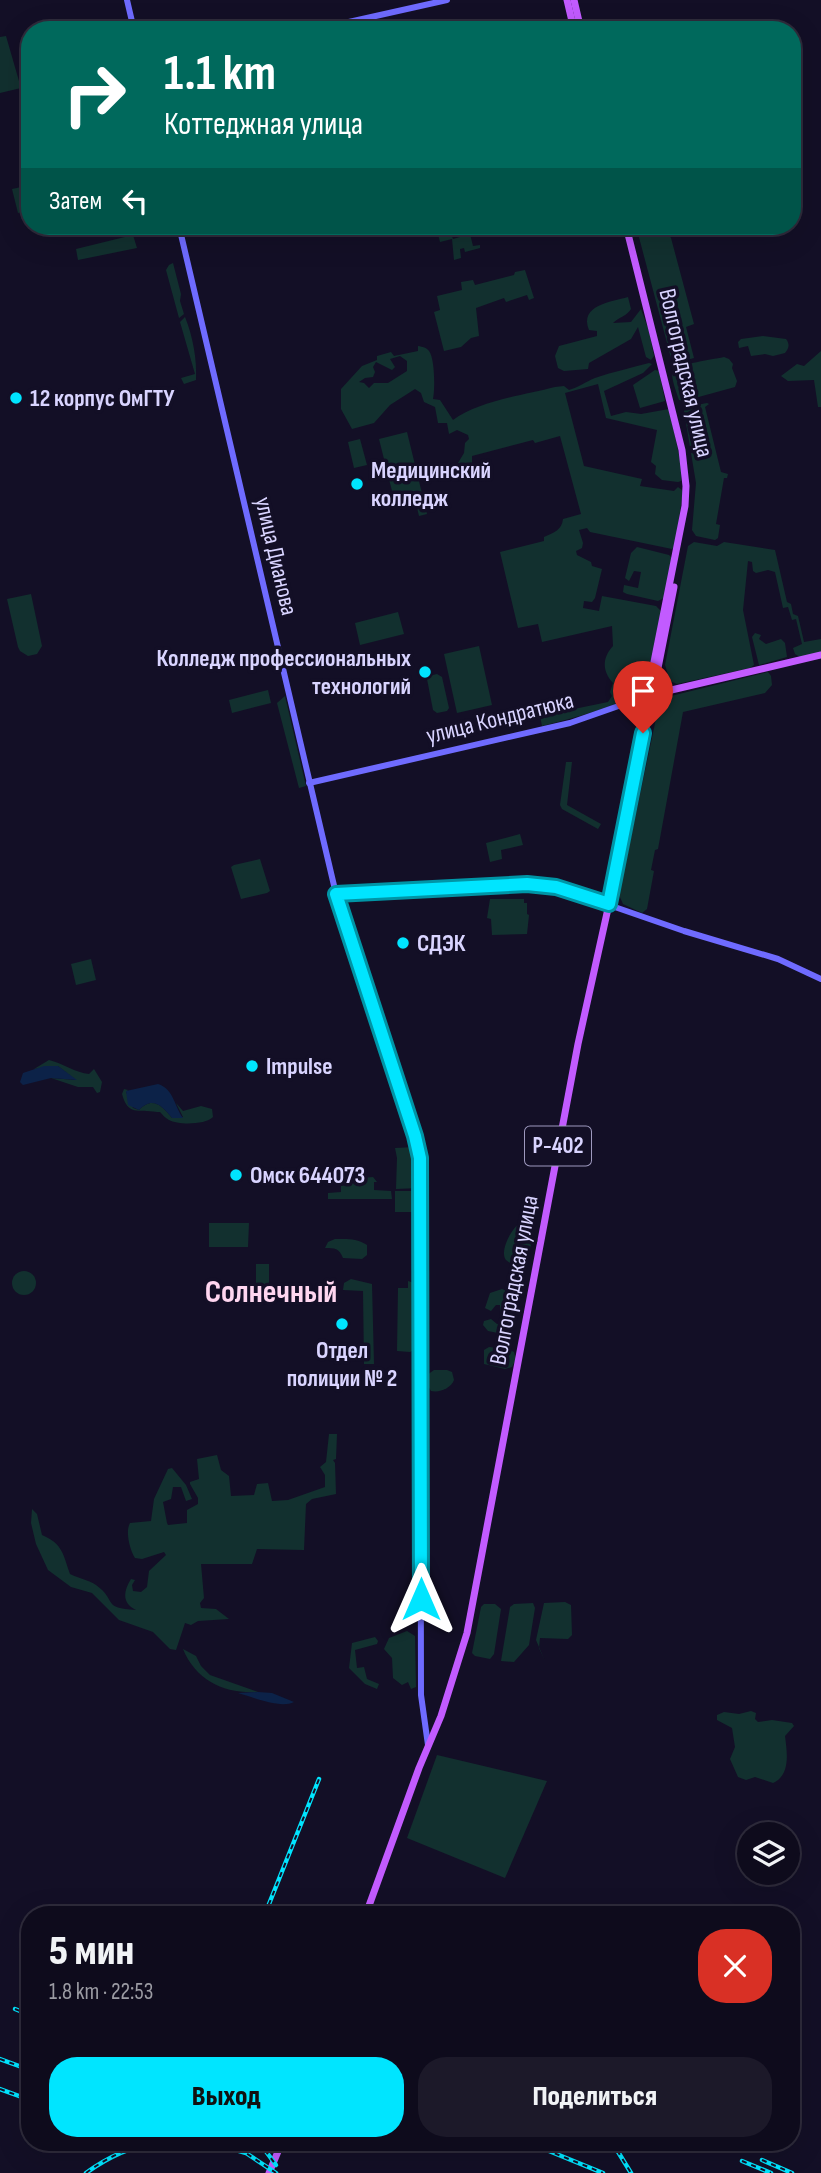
<!DOCTYPE html>
<html lang="ru">
<head>
<meta charset="utf-8">
<style>
  :root { --surface:#0e0b1c; --page:#1c1929; --text:#f1f3f6; --muted:#9b9ba3; --line:#2e2b3b; --accent:#00e5ff }
  body { margin:0; font-family:"Sofia Sans Condensed",sans-serif; background:var(--page); color:var(--text); height:100vh; display:flex; flex-direction:column; font-size:26px; white-space:nowrap }
  * { box-sizing:border-box; margin:0 }
  p { font-size:23px; color:var(--muted) }
  .icon { flex:none; width:38px; height:38px; fill:none; stroke:currentColor; stroke-width:2; stroke-linecap:round; stroke-linejoin:round }
  .map { position:relative; flex:1; overflow:hidden }
  .panel { position:absolute; left:21px; top:1906px; width:779px; height:245px; display:flex; flex-direction:column; background:var(--surface); border-radius:28px; box-shadow:0 7px 28px #0002,0 0 0 2px var(--line) }
  .panel>* { flex:none }
  .top-card { position:absolute; left:21px; top:21px; width:780px; height:214px; border-radius:28px; box-shadow:0 7px 28px #0002,0 0 0 2px var(--line); background:#00695c; color:#fff; overflow:hidden }
  .controls { position:absolute; left:737px; top:1822px; display:grid; gap:14px }
  .controls a { display:grid; place-items:center; width:63px; height:63px; border-radius:50%; background:var(--surface); box-shadow:0 7px 28px #0002,0 0 0 2px var(--line); font-size:35px }
  .pin { position:absolute; display:grid; place-items:center; width:60px; height:60px; color:#fff; margin:-72px -30px; border-radius:50% 50% 50% 0; rotate:-45deg; box-shadow:0 0 7px #0007 }
  .pin .icon { rotate:45deg }
  .me { position:absolute; width:77px; margin:-38px; rotate:0deg; stroke-linejoin:round; filter:drop-shadow(0 0 5px #0008) }
  .turn { display:flex; align-items:center; gap:24px; height:147px; padding:0 28px; font-size:32px }
  .turn .icon { width:91px; height:91px; stroke-width:2.5 }
  .turn b { display:block; font-size:49px; line-height:60px }
  .then { display:flex; align-items:center; height:66px; padding:0 28px; background:#0003; gap:14px; font-size:26px }
  .round { display:grid; place-items:center; flex:none; width:74px; height:74px; border-radius:28px; background:var(--page) }
  .summary { display:flex; align-items:center; justify-content:space-between; height:119px; padding:0 28px }
  h1 { font-size:42px; font-weight:800; line-height:52px }
  .primary-button { display:flex; gap:14px; margin-top:auto; padding:14px 28px }
  .primary-button a { flex:1; height:80px; border-radius:28px; background:var(--accent); color:#111; font-size:28px; font-weight:800; line-height:80px; text-align:center }
  .primary-button a+a { background:var(--page); color:var(--text) }
  .map>svg:first-child { display:block }
  .green { fill:#12302f; fill-rule:evenodd }
  .water { fill:#0c2248 }
  .lines { fill:none; stroke-linecap:round; stroke-linejoin:round }
  .secondary { stroke:#6f6bff; stroke-width:6 }
  .primary { stroke:#c25bff; stroke-width:7 }
  .rail-casing { stroke:#00e5ff; stroke-width:4.5 }
  .rail { stroke:#130f26; stroke-width:2; stroke-dasharray:5; stroke-linecap:butt }
  .route-casing { stroke:#0095a6; stroke-width:18 }
  .route { stroke:#00e5ff; stroke-width:12 }
  .poi-dot { fill:#00e5ff; stroke:#130f26; stroke-width:2.5 }
  .labels { text-anchor:middle; dominant-baseline:central; stroke-width:7; stroke-linejoin:round; paint-order:stroke }
  .shield { fill:#130f26; stroke:#9e99be; stroke-width:2 }
  .shield-label { font-size:23px; font-weight:bold; fill:#d9d4ff }
  .street-label { font-size:24px; fill:#d9d4ff; stroke:#130f26 }
  .poi-label { font-size:24px; font-weight:bold; fill:#d9d4ff; stroke:#130f26; text-anchor:start }
  .district-label { font-size:32px; font-weight:bold; fill:#ffd6f0; stroke:#130f26 }
</style>
</head>
<body>
<div class="map">
<svg width="821" height="2173" viewBox="0 0 821 2173">
  <rect width="100%" height="100%" fill="#130f26"/>
  <g class="green">
    <path d="M6 36 21 88 0 93V37Z"/>
    <path d="M26 186 30 210 18 213 12 189Z"/>
    <path d="M636 226H683L665 230 671 238 694 324 686 327 694 358 679 362 671 358Z"/>
    <path d="M450 231 453 239 470 234 473 246 480 245V248L465 252 464 248 460 249 461 258 454 260 452 239 440 242 438 234Z"/>
    <path d="M133 235 137 248 78 260 76 249Z"/>
    <path d="M173 263 181 294 180 301 184 314 179 318 166 270 169 265Z"/>
    <path d="M525 270 534 298 529 300 527 295 506 302 504 298 476 308 479 336 471 338 461 347 444 351 434 312 440 310 437 296 462 290 461 282 473 280 475 285 514 275 515 272Z"/>
    <path d="M628 297 631 309C627 316 619 317 613 323L631 322 641 309 649 331 654 356 651 360 646 357 638 327 631 339 589 363 588 369 564 371 558 368 555 356 559 346 597 336V331L589 330C579 305 611 302 628 297Z"/>
    <path d="M185 317C193 337 197 359 196 380L184 384 181 378 195 374 180 322Z"/>
    <path d="M763 336 786 339C790 344 789 348 785 353L773 356 765 354 751 356 748 346 739 348 738 342 741 339Z"/>
    <path d="M418 346C423 347 426 347 429 351 435 359 435 390 433 399L440 400 453 420C479 401 524 395 555 387L564 386 569 390C579 387 585 382 595 378 612 372 631 368 649 363L652 364 643 373 604 391 611 416 626 412 641 414 669 409 681 464V481L678 482 662 480 655 474 656 466 651 462 657 430 606 418 598 384 565 393 584 466 642 479 640 486 674 491 678 487 683 491 675 547 672 549 590 532 587 528 579 530 583 543 582 548 576 551 577 555 591 562 592 566 602 569 595 598 592 602 584 601 583 608 599 611 602 596 656 606 662 612C658 630 653 674 644 687 633 703 563 721 542 726L540 716 608 702 612 696 610 692 613 683C602 671 602 658 613 646L612 626 542 642 538 624 518 628 500 552 544 541V537C553 533 562 530 563 519L581 514 560 436 535 443 533 440 472 456V471H466L458 463 464 453 465 443 469 439 468 435 457 430 449 434 447 423H438L435 407 424 402 421 393 415 389 390 405 374 423 352 429 341 409V389L362 366 377 360V356L391 352 394 356 418 351ZM400 356 407 361V371L388 383H374L369 388 364 383 359 382 365 378 373 377 375 372 373 367 376 362 392 370 395 367 390 359Z"/>
    <path d="M821 351V407H818L814 380 788 381 781 376 797 364 804 366Z"/>
    <path d="M724 357 729 359 733 364 732 368 737 381 735 387 684 401 679 400C677 393 670 377 673 371 677 364 715 359 724 357Z"/>
    <path d="M655 370 659 371 665 401 640 408 633 385Z"/>
    <path d="M707 403 709 404 705 407 721 472 728 474 727 478H724L716 524 720 525 718 538 715 540 696 536 692 530 696 483 684 411 686 407Z"/>
    <path d="M407 432 427 514 419 516 413 491 393 495 379 439Z"/>
    <path d="M360 439 367 465 354 468 348 442Z"/>
    <path d="M694 542 717 546 724 542 775 550 787 602 791 604 793 614 798 616 804 642 821 639V652L800 657 795 654 793 648 802 644 796 619 792 620 788 607 783 608 775 572 768 570 756 573 753 571 752 562 748 561 743 610 754 665 750 668 677 684 670 681 665 665 688 546Z"/>
    <path d="M637 547 669 555 672 558 664 598 658 601 627 594 623 592 624 585 638 588 641 572 634 571 629 581 625 578 631 553Z"/>
    <path d="M31 594 42 646 37 654 28 656 20 651 18 647 7 599Z"/>
    <path d="M398 612 404 634 360 645 355 623Z"/>
    <path d="M755 633 761 635 759 639 766 644 781 639 785 643 787 657 759 665 752 637Z"/>
    <path d="M479 646 492 705 457 713 444 654Z"/>
    <path d="M768 672 771 676 772 685 765 693 683 712 658 849 655 850 651 870 654 871 647 909 642 913 623 904 619 895 658 709 664 701 671 696Z"/>
    <path d="M437 674 442 677 449 708 447 711 437 713 433 710 427 679 429 676Z"/>
    <path d="M268 690 271 703 232 713 229 700Z"/>
    <path d="M285 696 306 786 299 788 277 703Z"/>
    <path d="M566 762H572L567 805 601 824 598 829 562 809 560 805Z"/>
    <path d="M520 834 523 845 501 850 502 859 490 862 486 843Z"/>
    <path d="M260 859 270 891 267 893 241 899 231 867 234 865Z"/>
    <path d="M490 899H524V903H527V914L529 915 527 934 492 935 491 919 487 918Z"/>
    <path d="M91 959 96 980 76 985 71 964Z"/>
    <path d="M49 1060C62 1063 76 1073 89 1074L94 1069 102 1082 100 1092 97 1093 93 1087H78L51 1078 76 1080 58 1066 34 1069Z"/>
    <path d="M124 1089 128 1090 126 1092 133 1108 139 1110C152 1096 162 1105 172 1118L183 1117 176 1103 183 1111 201 1106 212 1109 213 1117C205 1125 178 1125 169 1120 165 1118 163 1115 160 1112H157C137 1109 128 1116 122 1094Z"/>
    <path d="M415 1147 419 1168V1188L396 1189 397 1158 395 1148Z"/>
    <path d="M373 1177 377 1182H374V1190L391 1191 392 1199H328V1193L341 1192V1186L347 1185 350 1179Z"/>
    <path d="M395 1191H417L418 1212H395Z"/>
    <path d="M209 1223H249L248 1247H209Z"/>
    <path d="M519 1224 531 1229 533 1239 525 1264 516 1267C513 1264 509 1263 506 1260 499 1251 512 1228 519 1224Z"/>
    <path d="M335 1239C348 1239 356 1238 367 1245V1255L362 1259 343 1258C339 1248 335 1248 325 1248L328 1242Z"/>
    <rect x="256" y="1264" width="13" height="26"/>
    <circle cx="24" cy="1283" r="12"/>
    <path d="M351 1279 372 1284 374 1364H364L363 1291 343 1290 344 1283Z"/>
    <path d="M408 1281 417 1284 418 1289 417 1348 410 1352 397 1351 398 1288H408Z"/>
    <path d="M502 1289 514 1294 519 1304 513 1324 503 1334 488 1331 483 1325 484 1321 491 1319 497 1324 503 1322 500 1316V1305H496L491 1311 485 1308 490 1293Z"/>
    <path d="M489 1347 508 1349 514 1352 516 1359 512 1367 505 1369 484 1364V1350Z"/>
    <path d="M434 1370H447L452 1372 454 1380C451 1388 440 1393 431 1391L428 1386 427 1375Z"/>
    <path d="M329 1434H337L336 1459 333 1460 335 1463 336 1494 312 1499 306 1504 304 1550 257 1549 252 1564H201L204 1598 200 1603 201 1608 216 1609 229 1619 198 1621 191 1625 185 1623 176 1650 170 1649 153 1632 119 1620 92 1593 71 1587 48 1570 36 1544 31 1523 32 1509 37 1514 42 1535C63 1544 63 1554 70 1574 78 1578 89 1580 96 1585 118 1601 101 1608 136 1610 122 1603 123 1592 131 1579L135 1580 132 1585 133 1591 141 1592 147 1587 149 1571 166 1555 164 1552 142 1559 135 1558C130 1550 125 1532 130 1523L151 1521 154 1499 168 1469 172 1468 186 1485 192 1499 186 1501 181 1487H173L171 1499 163 1502 167 1523 168 1525 187 1523V1510L198 1504V1498L190 1484V1482L199 1479 197 1459 217 1455 221 1470 229 1476 231 1496 254 1495 257 1484 268 1483 272 1501 288 1500 325 1487V1475L320 1467 326 1462Z"/>
    <path d="M533 1603 535 1608 529 1645 514 1662 501 1661 510 1607 514 1604Z"/>
    <path d="M544 1603 565 1602 571 1605 572 1635 568 1639 540 1638 539 1648 545 1661 536 1640Z"/>
    <path d="M484 1604H495L501 1609 494 1654 490 1659 475 1656 472 1653 481 1607Z"/>
    <path d="M407 1631 415 1636 416 1687 411 1689 408 1682 402 1685 393 1678 392 1658 384 1649 389 1638Z"/>
    <path d="M375 1637 378 1641 377 1644 355 1650 357 1668 364 1667 367 1679 379 1684 377 1689 365 1684 349 1668 352 1643Z"/>
    <path d="M183 1649 196 1656 201 1666 210 1675 258 1692C225 1694 196 1681 183 1649Z"/>
    <path d="M751 1711 756 1713 755 1719 758 1722 772 1720 792 1723 794 1726 785 1736C787 1752 791 1775 773 1783L755 1777 746 1780 738 1777 730 1759 735 1747 732 1728 717 1720V1715L724 1712 739 1714Z"/>
    <path d="M437 1755 547 1781 505 1878 407 1838Z"/>
  </g>
  <g class="water">
    <path d="M44 1066H58L77 1080 51 1078 23 1085 20 1082 23 1073Z"/>
    <path d="M158 1084C174 1089 174 1106 183 1118H172C162 1105 152 1096 139 1110L128 1105 126 1091Z"/>
    <path d="M258 1692 272 1693 294 1702C280 1709 253 1697 238 1693Z"/>
  </g>
  <g class="lines">
    <g class="secondary">
      <path d="M127 0 134 30"/>
      <path d="M313 30 447 0"/>
      <path d="M179 226 336 894 415 1136 420 1159 421 1695 428 1745"/>
      <path d="M309 783 570 723 650 695"/>
      <path d="M336 894 514 884 557 887 684 931 778 959 821 979"/>
    </g>
    <g class="primary">
      <path d="M567 0 574 30"/>
      <path d="M574 0 581 30"/>
      <path d="M656 678 674 587"/>
      <path d="M650 695 821 655"/>
      <path d="M366 1914 419 1768 441 1716 467 1633 578 1044 609 904 650 695 653 667 685 506 686 486 682 450 626 226"/>
      <path d="M269 2173 282 2142"/>
    </g>
    <g class="rail-casing">
      <g id="rail">
        <path d="M265 1914 319 1779"/>
        <path d="M15 2009 30 2015"/>
        <path d="M0 2059 30 2070"/>
        <path d="M0 2089 30 2100"/>
        <path d="M209 2142 246 2153 276 2173"/>
        <path d="M259 2142 276 2165"/>
        <path d="M527 2142 603 2173"/>
        <path d="M612 2142 631 2173"/>
        <path d="M762 2160 792 2173"/>
        <path d="M742 2161 771 2173"/>
        <path d="M86 2173C108 2157 129 2147 156 2142"/>
      </g>
    </g>
    <use href="#rail" class="rail"/>
  </g>
  <g class="lines">
    <g class="route-casing">
      <path id="route" d="M421 1599 420 1158 415 1136 336 894 527 884 556 887 609 904 643 733"/>
    </g>
    <use href="#route" class="route"/>
  </g>
  <g class="poi-dot">
    <circle cx="16" cy="398" r="7"/>
    <circle cx="357" cy="484" r="7"/>
    <circle cx="425" cy="672" r="7"/>
    <circle cx="403" cy="943" r="7"/>
    <circle cx="252" cy="1066" r="7"/>
    <circle cx="236" cy="1175" r="7"/>
    <circle cx="342" cy="1324" r="7"/>
  </g>
  <g class="labels">
    <rect class="shield" x="525" y="1126.5" width="66" height="39" rx="5"/>
    <g class="shield-label">
      <text x="558" y="1146">Р-402</text>
    </g>
    <g class="street-label">
      <text transform="translate(686 373) rotate(77)">Волгоградская улица</text>
      <text transform="translate(276 556) rotate(77)">улица Дианова</text>
      <text transform="translate(500 718) rotate(-14)">улица Кондратюка</text>
      <text transform="translate(514 1280) rotate(-79)">Волгоградская улица</text>
    </g>
    <g class="poi-label">
      <text x="30" y="398">12 корпус ОмГТУ</text>
      <text x="371" y="470">Медицинский<tspan x="371" dy="28">колледж</tspan></text>
      <text x="411" y="658" text-anchor="end">Колледж профессиональных<tspan x="411" dy="28">технологий</tspan></text>
      <text x="417" y="943">СДЭК</text>
      <text x="266" y="1066">Impulse</text>
      <text x="250" y="1175">Омск 644073</text>
      <text x="342" y="1350" text-anchor="middle">Отдел<tspan x="342" dy="28">полиции № 2</tspan></text>
    </g>
    <g class="district-label">
      <text x="271" y="1292">Солнечный</text>
    </g>
  </g>
</svg>
<div class="controls">
<a><svg class="icon" aria-label="layers" viewBox="0 0 24 24"><path d="M12 4l9 5-9 5-9-5zM3 14l9 5 9-5"/></svg></a>
</div>
<div class="pin" style="left:643px;top:733px;background:#d93025"><svg class="icon" aria-label="arrive" viewBox="0 0 24 24"><path d="M6 21V4h12l-3 4 3 4H6"/></svg></div>
<svg class="me" style="left:421px;top:1599px" viewBox="-20 -20 40 40"><path d="M0-17L14 15 0 8-14 15z" fill="#00e5ff" stroke="#fff" stroke-width="4"/></svg>
<div class="top-card">
<div class="turn"><svg class="icon" aria-label="right" viewBox="0 0 24 24"><path d="M7 20v-9h11M14 6l5 5-5 5"/></svg><div><b>1.1 km</b>Коттеджная улица</div></div>
<div class="then">Затем<svg class="icon" aria-label="left" viewBox="0 0 24 24"><path d="M17 20v-9H6M10 6l-5 5 5 5"/></svg></div>
</div>
<section class="panel">
<div class="summary"><div><h1>5 мин</h1><p>1.8 km · 22:53</p></div><a class="round" style="background:#d93025;color:#fff"><svg class="icon" aria-label="close" viewBox="0 0 24 24"><path d="M6 6l12 12M18 6L6 18"/></svg></a></div>
<div class="primary-button"><a>Выход</a><a>Поделиться</a></div>
</section>
</div>
</body>
</html>
